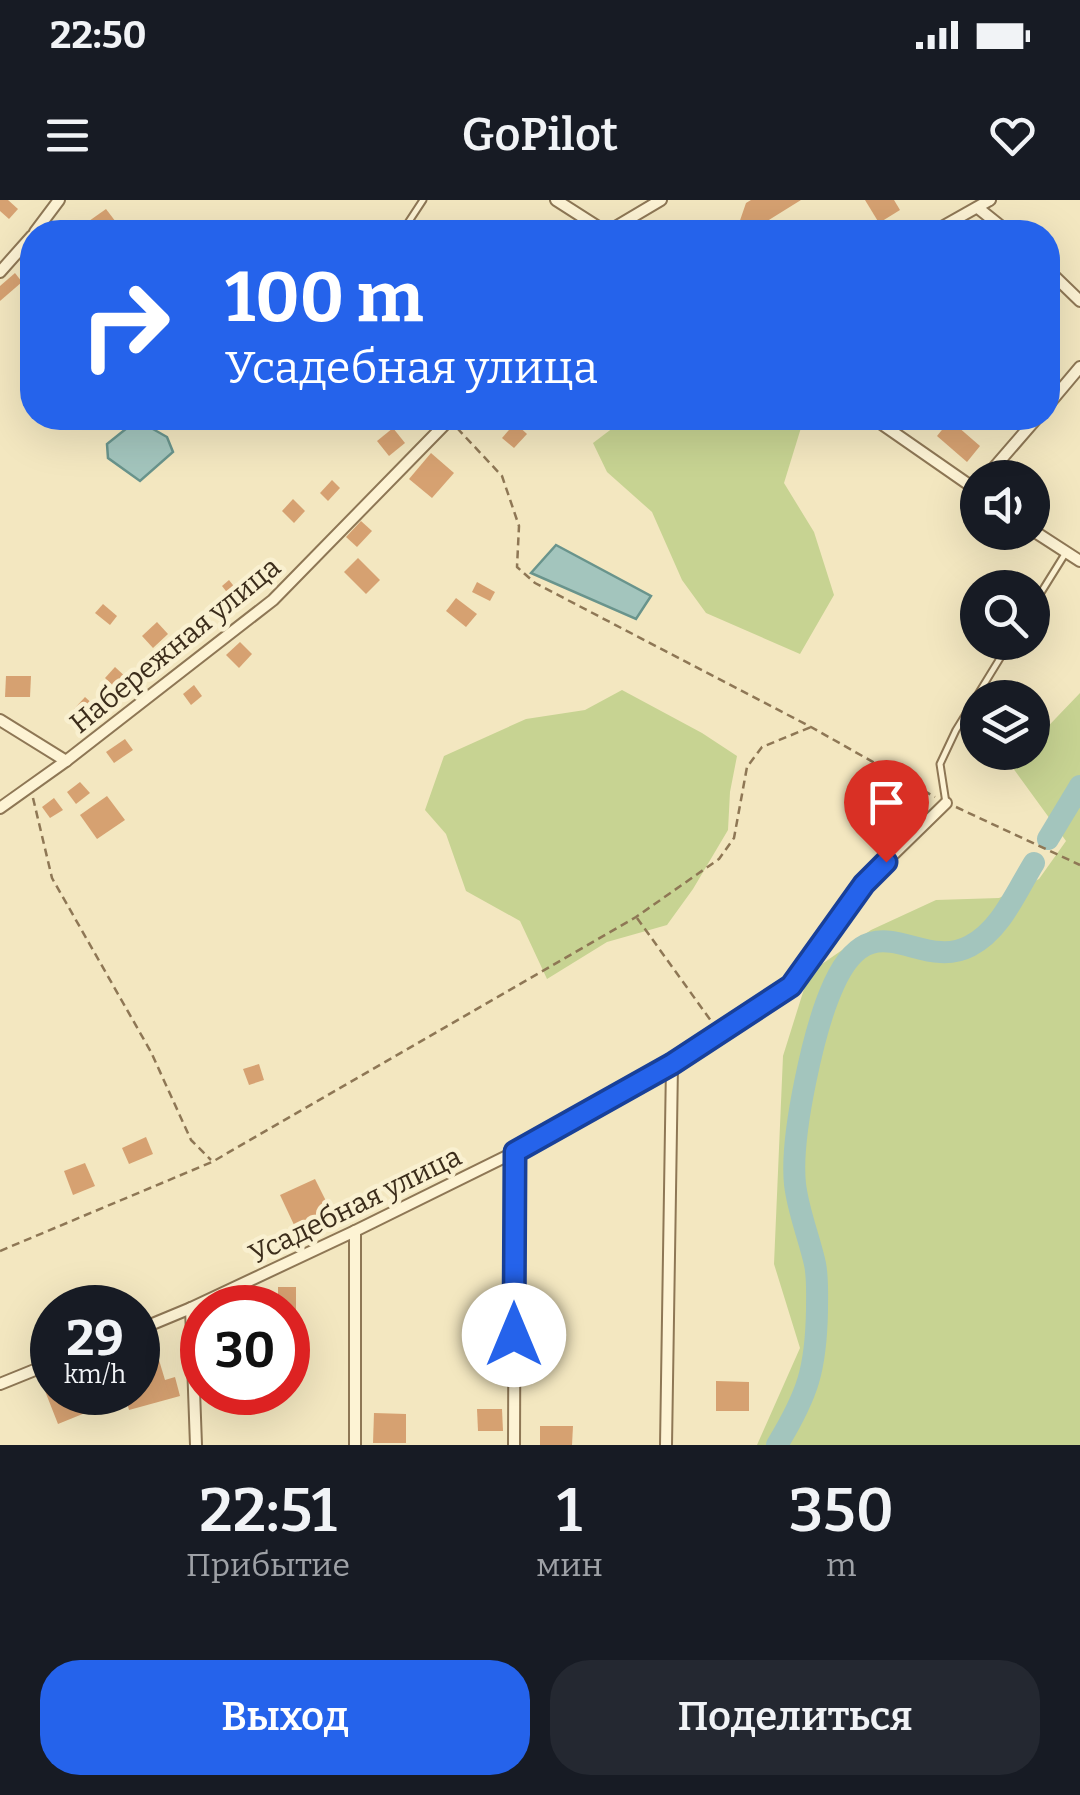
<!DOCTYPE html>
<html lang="ru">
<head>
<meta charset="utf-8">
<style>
  :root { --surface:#171b24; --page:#242831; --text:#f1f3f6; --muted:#9ea1a6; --accent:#2563eb }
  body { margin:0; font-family:Bitter,serif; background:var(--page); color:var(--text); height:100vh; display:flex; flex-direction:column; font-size:38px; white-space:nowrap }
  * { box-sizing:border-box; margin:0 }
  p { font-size:32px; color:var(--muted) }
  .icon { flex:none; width:55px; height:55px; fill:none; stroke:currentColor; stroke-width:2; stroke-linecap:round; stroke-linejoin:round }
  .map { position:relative; height:1245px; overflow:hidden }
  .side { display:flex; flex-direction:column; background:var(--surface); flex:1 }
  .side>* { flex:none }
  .hud { position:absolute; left:20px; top:20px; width:1040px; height:210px; border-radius:40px; box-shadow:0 10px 40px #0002; background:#2563eb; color:#fff; overflow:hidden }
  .buttons { position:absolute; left:960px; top:260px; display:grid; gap:20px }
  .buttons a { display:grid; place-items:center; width:90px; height:90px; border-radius:50%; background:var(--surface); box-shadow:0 10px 40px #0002; font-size:50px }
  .speed { position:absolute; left:30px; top:1085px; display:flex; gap:20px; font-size:50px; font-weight:700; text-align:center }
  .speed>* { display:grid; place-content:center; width:130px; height:130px; border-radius:50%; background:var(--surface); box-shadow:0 10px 40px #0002; line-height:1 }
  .speed small { font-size:25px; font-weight:400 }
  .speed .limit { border:15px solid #d22; background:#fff; color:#111 }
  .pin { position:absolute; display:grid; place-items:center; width:85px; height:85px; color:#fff; margin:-102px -42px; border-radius:50% 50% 50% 0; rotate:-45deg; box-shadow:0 0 10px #0007 }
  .pin .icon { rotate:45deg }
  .me { position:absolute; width:110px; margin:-55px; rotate:0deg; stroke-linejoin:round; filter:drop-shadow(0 0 8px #0008) }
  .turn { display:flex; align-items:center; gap:35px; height:210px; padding:0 40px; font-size:45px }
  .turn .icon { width:130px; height:130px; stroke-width:2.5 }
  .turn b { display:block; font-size:70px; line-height:85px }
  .eta { display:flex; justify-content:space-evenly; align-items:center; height:170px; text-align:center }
  .eta b { font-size:60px; font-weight:600; line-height:70px }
  .action { display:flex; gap:20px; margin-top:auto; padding:20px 40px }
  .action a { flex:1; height:115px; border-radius:40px; background:var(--accent); color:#fff; font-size:40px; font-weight:600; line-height:115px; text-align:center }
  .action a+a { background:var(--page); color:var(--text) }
  .status { display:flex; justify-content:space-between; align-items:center; height:70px; padding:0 50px; background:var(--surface); direction:ltr }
  .status svg { height:28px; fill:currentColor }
  header { display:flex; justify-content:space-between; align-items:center; height:130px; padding:0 40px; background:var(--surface); font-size:45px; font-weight:600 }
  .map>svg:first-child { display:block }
  .green { fill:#c7d392 }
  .water { fill:#a3c5bd; stroke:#69948c; stroke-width:2.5 }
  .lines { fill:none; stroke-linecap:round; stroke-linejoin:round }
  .river { stroke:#a3c5bd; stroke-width:22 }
  .building { fill:#d6a171 }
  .lane-casing { stroke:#8e7755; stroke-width:9 }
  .street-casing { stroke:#8e7755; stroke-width:14 }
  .path { stroke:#8e7755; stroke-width:2.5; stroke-dasharray:8 5; stroke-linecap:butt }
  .lane { stroke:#fdf3d4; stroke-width:5 }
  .street { stroke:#fdf3d4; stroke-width:10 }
  .route-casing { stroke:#184099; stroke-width:25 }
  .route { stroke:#2563eb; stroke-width:18 }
  .labels { text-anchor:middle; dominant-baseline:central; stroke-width:9; stroke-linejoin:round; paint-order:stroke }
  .street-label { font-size:28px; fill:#3c2d1b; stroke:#f9f0d0 }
</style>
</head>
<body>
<div class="status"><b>22:50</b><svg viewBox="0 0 49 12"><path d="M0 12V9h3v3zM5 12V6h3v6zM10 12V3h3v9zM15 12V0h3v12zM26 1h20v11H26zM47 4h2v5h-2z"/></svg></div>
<header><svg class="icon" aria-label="menu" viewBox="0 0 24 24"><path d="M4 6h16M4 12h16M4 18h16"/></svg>GoPilot<svg class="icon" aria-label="heart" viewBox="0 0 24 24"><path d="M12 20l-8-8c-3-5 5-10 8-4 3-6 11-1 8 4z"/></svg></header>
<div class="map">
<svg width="1080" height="1245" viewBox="0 0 1080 1245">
  <rect width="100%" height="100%" fill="#f3e7c0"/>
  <g class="green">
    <path d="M626 218H804L784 283 814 332 834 395 800 454 706 413 682 380 652 312 607 272 593 243Z"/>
    <path d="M622 490 702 533 737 556 730 592 728 630 693 689 667 725 607 742 547 779 520 721 466 691 446 634 425 610 444 556 526 519 585 510Z"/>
    <path d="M1080 493V1245H757L800 1148 774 1064 783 856 809 773 871 730 936 700 999 698 1039 679 1066 641 1010 564 1022 553 1032 552 1033 542Z"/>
  </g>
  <g class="water">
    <path d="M137 220 167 237 173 252 140 281 108 258 107 244Z"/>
    <path d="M556 345 651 396 636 419 531 373Z"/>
  </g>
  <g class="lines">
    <g class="river">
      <path d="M1048 639 1080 586"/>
      <path d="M777 1245C808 1194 816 1169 817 1110 817 1095 818 1079 815 1064 809 1037 798 1011 795 984 790 936 814 827 834 784 873 698 919 773 970 746 1001 730 1016 692 1034 663"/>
    </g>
  </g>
  <g class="building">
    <path d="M0 0H8L18 9 9 19 0 11Z"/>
    <path d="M751 0H801L759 26 763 32H736L746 3Z"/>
    <path d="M865 0H894L900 10 879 23Z"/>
    <path d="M106 9 119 26 109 32H98L89 21Z"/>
    <path d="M15 73 22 82 0 101V86Z"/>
    <path d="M950 220 980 246 967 262 937 236Z"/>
    <path d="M515 223 527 234 514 248 502 238Z"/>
    <path d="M393 228 405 243 389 256 377 241Z"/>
    <path d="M431 253 454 273 432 298 409 279Z"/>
    <path d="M332 280 340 288 328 301 320 293Z"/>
    <path d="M293 299 305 311 294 323 282 311Z"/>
    <path d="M361 321 372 331 357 347 346 337Z"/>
    <path d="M358 358 380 380 366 394 344 372Z"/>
    <path d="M229 380 240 394 233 400 222 386Z"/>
    <path d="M477 382 495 392 490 401 472 392Z"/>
    <path d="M456 398 477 414 466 427 446 411Z"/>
    <path d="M103 404 117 416 110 425 95 413Z"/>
    <path d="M157 422 168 434 153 448 142 436Z"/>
    <path d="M240 442 252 454 239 468 226 455Z"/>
    <path d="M115 467 128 479 118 490 105 478Z"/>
    <path d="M6 476H31L30 497H5Z"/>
    <path d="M194 485 202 496 191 505 183 494Z"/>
    <path d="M85 497 96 507 84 519 74 509Z"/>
    <path d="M125 539 133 550 114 563 106 552Z"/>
    <path d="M80 582 90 593 76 604 67 592Z"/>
    <path d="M107 596 125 620 97 639 80 615Z"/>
    <path d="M54 598 63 610 50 618 42 607Z"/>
    <path d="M259 864 264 880 249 885 243 869Z"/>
    <path d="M146 937 153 954 129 964 122 948Z"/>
    <path d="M85 963 95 986 73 995 64 971Z"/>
    <path d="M315 979 331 1011 295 1027 280 995Z"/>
    <path d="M278 1087H296V1128H288V1108H278Z"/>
    <path d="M471 1114 488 1115 487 1129 470 1128Z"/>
    <path d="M159 1160 165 1180 175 1177 180 1196 129 1210 124 1192H138V1166Z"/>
    <path d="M716 1181 749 1182V1211H716Z"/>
    <path d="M52 1187V1192H88L95 1209 58 1224 45 1191Z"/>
    <path d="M477 1209H502L503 1231H478Z"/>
    <path d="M374 1213 406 1214V1243H373Z"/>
    <path d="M540 1226H573L572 1245H540Z"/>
  </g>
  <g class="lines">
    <g class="lane-casing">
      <g id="lane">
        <path d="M402 32 423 0"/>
        <path d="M1032 407 1065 354"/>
        <path d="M946 603 940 564 956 530 1010 442"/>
      </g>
    </g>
    <g class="street-casing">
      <g id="street">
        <path d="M556 0 606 32"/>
        <path d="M978 8 1008 32"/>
        <path d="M35 32 59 0"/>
        <path d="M607 32 661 0"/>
        <path d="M933 32 990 0"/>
        <path d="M1048 70 1080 101"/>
        <path d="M0 72 32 36"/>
        <path d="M1048 205 1080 167"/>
        <path d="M873 218 978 291"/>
        <path d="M985 278 1037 218"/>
        <path d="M1032 330 1080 361"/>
        <path d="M0 520 66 561"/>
        <path d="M0 608 66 561 273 400 451 218"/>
        <path d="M191 1108 196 1245"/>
        <path d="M138 1130 191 1108 355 1031 515 952 672 865 791 786 864 683 946 603"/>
        <path d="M0 1184 52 1163"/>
        <path d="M355 1245V1031"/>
        <path d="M514 1245 515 952"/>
        <path d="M666 1245 672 865"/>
      </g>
    </g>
    <g class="path">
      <path d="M457 228 502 276 519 326 517 367 535 383 811 527 935 597"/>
      <path d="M33 598 52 678 151 852 191 940 211 960"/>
      <path d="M956 607 1080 665"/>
      <path d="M637 718 714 825"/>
      <path d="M0 1051 212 962 636 717 719 659 734 638 747 567 762 547 811 527"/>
    </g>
    <use href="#lane" class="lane"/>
    <use href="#street" class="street"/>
  </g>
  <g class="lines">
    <g class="route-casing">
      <path id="route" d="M514 1135 515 952 672 864 791 786 864 684 886 662"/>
    </g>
    <use href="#route" class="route"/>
  </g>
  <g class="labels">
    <g class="street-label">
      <text transform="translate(175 445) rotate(-39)">Набережная улица</text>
      <text transform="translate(355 1005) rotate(-26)">Усадебная улица</text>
    </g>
  </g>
</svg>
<div class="buttons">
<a><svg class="icon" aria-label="sound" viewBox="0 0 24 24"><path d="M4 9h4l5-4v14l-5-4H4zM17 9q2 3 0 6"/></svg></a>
<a><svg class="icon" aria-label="search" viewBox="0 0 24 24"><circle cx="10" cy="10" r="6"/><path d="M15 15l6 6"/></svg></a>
<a><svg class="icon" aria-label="layers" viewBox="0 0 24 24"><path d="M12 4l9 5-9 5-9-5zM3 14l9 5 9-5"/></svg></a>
</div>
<div class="speed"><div>29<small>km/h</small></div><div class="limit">30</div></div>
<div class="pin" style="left:886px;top:662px;background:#d93025"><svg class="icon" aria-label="arrive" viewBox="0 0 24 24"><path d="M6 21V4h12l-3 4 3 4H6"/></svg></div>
<svg class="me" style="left:514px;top:1135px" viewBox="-20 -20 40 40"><circle r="19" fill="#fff"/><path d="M0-13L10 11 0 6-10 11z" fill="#2563eb"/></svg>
<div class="hud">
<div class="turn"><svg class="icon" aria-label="right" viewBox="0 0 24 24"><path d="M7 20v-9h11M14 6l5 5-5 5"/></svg><div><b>100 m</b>Усадебная улица</div></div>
</div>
</div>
<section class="side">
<div class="eta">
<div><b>22:51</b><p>Прибытие</p></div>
<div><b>1</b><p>мин</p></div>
<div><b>350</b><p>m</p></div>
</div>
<div class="action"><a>Выход</a><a>Поделиться</a></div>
</section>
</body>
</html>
